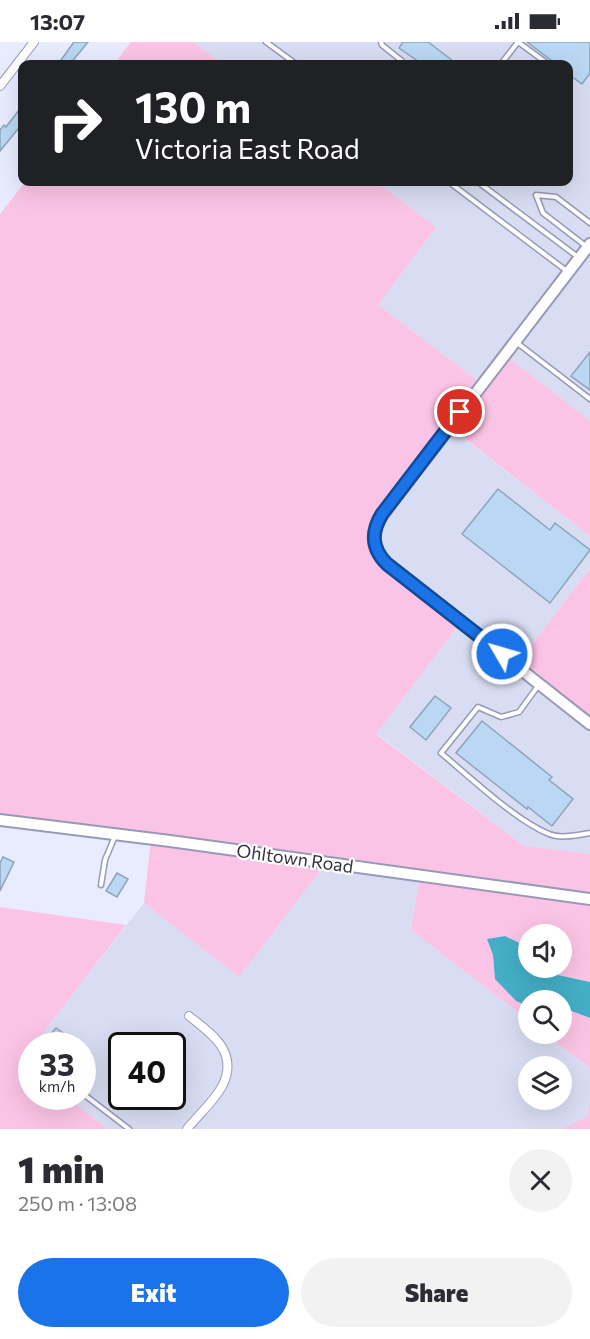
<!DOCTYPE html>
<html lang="en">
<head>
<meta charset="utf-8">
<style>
  :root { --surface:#fff; --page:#f2f2f3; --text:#2b2b33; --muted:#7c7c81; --accent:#1a73e8 }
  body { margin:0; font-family:Commissioner,sans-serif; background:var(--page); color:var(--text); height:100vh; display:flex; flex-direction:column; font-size:22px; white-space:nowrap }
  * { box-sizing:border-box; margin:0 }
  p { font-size:20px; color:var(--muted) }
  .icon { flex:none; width:33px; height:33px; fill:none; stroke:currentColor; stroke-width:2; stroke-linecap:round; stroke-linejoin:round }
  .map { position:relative; height:1087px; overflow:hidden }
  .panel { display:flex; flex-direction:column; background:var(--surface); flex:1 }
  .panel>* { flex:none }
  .banner { position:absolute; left:18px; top:18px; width:555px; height:126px; border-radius:12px; box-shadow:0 6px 24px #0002; background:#202124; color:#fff; overflow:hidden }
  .tools { position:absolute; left:518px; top:882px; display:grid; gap:12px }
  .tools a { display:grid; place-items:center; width:54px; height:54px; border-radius:50%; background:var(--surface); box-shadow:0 6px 24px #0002; font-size:30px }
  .speed { position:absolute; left:18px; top:990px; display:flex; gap:12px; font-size:30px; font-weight:700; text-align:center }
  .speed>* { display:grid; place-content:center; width:78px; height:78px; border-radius:50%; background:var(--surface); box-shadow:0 6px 24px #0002; line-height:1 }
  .speed small { font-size:15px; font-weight:400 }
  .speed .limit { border:3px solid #111; border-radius:9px; background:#fff; color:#111 }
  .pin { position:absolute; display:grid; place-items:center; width:51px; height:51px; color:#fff; margin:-26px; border:3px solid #fff; border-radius:50%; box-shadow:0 2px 6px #0007 }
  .me { position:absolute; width:66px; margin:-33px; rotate:308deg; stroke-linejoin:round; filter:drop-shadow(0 0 4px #0008) }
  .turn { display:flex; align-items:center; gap:21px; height:126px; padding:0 18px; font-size:27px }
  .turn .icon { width:78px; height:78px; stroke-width:2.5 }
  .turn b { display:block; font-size:42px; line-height:51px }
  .round { display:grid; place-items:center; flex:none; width:63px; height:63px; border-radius:32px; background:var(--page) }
  .head { display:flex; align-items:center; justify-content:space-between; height:102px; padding:0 18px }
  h1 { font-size:36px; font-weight:800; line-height:45px }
  .button { display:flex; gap:12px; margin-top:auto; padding:12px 18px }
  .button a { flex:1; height:69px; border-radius:36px; background:var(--accent); color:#fff; font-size:24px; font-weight:800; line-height:69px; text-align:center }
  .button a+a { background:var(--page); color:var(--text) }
  .status { display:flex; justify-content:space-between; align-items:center; height:42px; padding:0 30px; background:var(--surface); direction:ltr }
  .status svg { height:16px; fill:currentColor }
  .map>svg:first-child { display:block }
  .built { fill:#d9ddf3; fill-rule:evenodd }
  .green { fill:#fbc3e5 }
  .water { fill:#44aec6 }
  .building { fill:#bad8f4; stroke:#8da4bb; stroke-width:1.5 }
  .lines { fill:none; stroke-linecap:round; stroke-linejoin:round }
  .lane-casing { stroke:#969ab7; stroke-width:7 }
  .street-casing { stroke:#969ab7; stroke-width:10 }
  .secondary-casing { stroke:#969ab7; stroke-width:14 }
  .lane { stroke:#fff; stroke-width:4 }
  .street { stroke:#fff; stroke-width:8 }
  .secondary { stroke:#fff; stroke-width:10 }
  .route-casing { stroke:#114b97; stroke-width:15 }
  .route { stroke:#1a73e8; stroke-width:10 }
  .labels { text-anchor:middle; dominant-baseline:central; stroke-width:4.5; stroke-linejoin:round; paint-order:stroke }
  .street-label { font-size:18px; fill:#30323e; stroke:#fff }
</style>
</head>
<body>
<div class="status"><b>13:07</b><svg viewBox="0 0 49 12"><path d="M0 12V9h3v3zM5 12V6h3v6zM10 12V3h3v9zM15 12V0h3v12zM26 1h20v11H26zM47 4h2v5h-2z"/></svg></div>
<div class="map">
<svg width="590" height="1087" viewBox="0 0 590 1087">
  <rect width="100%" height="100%" fill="#e9ecff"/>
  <g class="built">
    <path d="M193 0H590V379L505 313 482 342 378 263 436 185 377 140H568V22H223Z"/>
    <path d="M449 385 590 494V527L516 623 590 682V812L524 804 376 691 461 580 387 522 374 488Z"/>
    <path d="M327 820 420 833 411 888 528 978V992H545L590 1026V1059L587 1075 561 1087H108L66 1055 82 1054V1004H32L144 861 239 935ZM122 1004H172V1054H122ZM528 1024H561V1058H528Z"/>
  </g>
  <g class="green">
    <path d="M131 0H193L223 22H114Z"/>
    <path d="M25 140H377L436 185 378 263 482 342 505 313 590 379V494L450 385 376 482 378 511 461 580 376 692 524 804 590 812V940L544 930 539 926H561V892H528V905L505 894 487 897 493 913 495 937 516 959 528 964V978L411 888 420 833 327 820 239 935 144 861 151 797 0 778V172Z"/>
    <path d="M590 527V682L516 623Z"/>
    <path d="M0 865 126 883 21 1019 31 1027 32 1054 66 1055 108 1087H0Z"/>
    <path d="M561 965 590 976V1026L545 992H561Z"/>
    <path d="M590 1059V1087H561L587 1075Z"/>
  </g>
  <path class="water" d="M505 894 528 905V926H539L544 930 590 940V976L561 965V958H528V964L516 959 495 937 493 913 487 897Z"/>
  <g class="building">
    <path d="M74 0H88L70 22H58Z"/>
    <path d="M403 0H428L457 22H422L399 6Z"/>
    <path d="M527 0H590V31L582 42 568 32V22H556Z"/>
    <path d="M22 64V82L0 109V88L4 83 6 85Z"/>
    <path d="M590 310V348L571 334Z"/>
    <path d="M498 447 550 488 555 481 590 508 550 561 462 492Z"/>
    <path d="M435 654 451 666 426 698 410 685Z"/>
    <path d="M482 679 552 735 549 738 573 757 552 784 528 765 527 767 456 711Z"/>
    <path d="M3 815 14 820 0 849V821Z"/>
    <path d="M117 831 128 837 117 855 106 849Z"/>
    <path d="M56 986 63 991 59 997 50 993Z"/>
  </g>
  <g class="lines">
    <g class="lane-casing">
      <g id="lane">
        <path d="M266 0 296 22"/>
        <path d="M381 0 382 3 402 19V22"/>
        <path d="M501 22 518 0 548 22"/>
        <path d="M568 38V39"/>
        <path d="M449 140 568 230"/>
        <path d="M478 140 578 215"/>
        <path d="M587 205 543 171 536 153 556 155 590 181"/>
        <path d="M516 300 590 357"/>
        <path d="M538 644 519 670 501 675 478 665 441 711C470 735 515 778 549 792 561 797 577 793 590 791"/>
        <path d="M101 843 105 818 115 794"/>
        <path d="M55 1004 56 1000"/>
        <path d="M82 1051 129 1087"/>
      </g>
    </g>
    <g class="street-casing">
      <g id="street">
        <path d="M0 44 34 0"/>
        <path d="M187 1087C205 1064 240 1040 223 1007 216 994 200 983 189 974"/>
      </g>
    </g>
    <g class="secondary-casing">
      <g id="secondary">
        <path d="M590 202 383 472C371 490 371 506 387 522L590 682"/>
        <path d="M0 778 170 799 590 857"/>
      </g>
    </g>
    <use href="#lane" class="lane"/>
    <use href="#street" class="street"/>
    <use href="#secondary" class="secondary"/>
  </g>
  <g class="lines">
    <g class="route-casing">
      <path id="route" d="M460 370 382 472C371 490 371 506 387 522L502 612"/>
    </g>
    <use href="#route" class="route"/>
  </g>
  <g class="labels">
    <g class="street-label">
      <text transform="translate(295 816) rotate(8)">Ohltown Road</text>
    </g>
  </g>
</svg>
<div class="tools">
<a><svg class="icon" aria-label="sound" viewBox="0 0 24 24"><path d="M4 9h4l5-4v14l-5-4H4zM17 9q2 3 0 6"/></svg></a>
<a><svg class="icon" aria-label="search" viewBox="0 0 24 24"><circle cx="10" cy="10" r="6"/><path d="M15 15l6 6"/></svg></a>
<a><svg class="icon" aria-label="layers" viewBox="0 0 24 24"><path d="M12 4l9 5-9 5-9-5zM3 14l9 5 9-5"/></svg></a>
</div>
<div class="speed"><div>33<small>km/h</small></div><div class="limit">40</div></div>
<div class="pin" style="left:460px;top:370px;background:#d93025"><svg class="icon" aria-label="arrive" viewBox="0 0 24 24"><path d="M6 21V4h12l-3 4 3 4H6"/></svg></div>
<svg class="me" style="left:502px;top:612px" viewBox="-20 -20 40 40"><circle r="17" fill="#1a73e8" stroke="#fff" stroke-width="3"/><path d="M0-11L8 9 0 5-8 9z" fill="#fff"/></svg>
<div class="banner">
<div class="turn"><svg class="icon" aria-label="right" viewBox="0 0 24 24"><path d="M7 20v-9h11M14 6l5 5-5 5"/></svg><div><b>130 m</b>Victoria East Road</div></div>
</div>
</div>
<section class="panel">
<div class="head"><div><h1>1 min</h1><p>250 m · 13:08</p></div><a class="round"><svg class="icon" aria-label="close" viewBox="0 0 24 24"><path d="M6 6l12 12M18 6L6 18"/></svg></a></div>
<div class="button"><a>Exit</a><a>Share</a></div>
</section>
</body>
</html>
